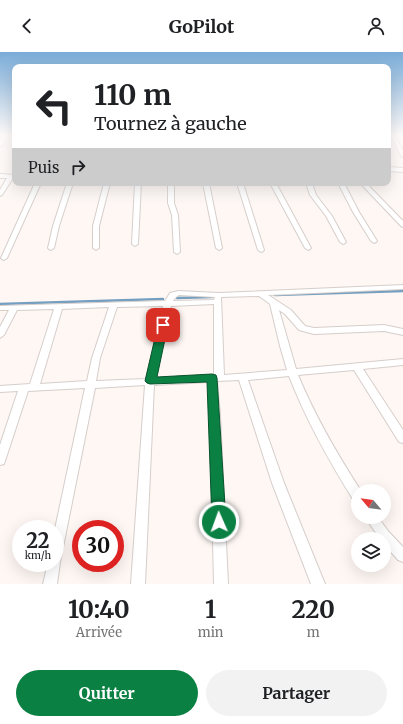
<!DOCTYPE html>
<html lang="fr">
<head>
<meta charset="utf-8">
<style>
  :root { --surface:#fff; --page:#f2f2f2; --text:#202124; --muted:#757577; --accent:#0b8043 }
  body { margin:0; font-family:Merriweather,serif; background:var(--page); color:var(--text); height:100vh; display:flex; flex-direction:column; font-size:15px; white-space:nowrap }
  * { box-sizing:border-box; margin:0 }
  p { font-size:13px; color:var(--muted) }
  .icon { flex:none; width:22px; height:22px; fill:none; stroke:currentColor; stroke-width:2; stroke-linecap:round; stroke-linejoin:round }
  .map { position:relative; height:532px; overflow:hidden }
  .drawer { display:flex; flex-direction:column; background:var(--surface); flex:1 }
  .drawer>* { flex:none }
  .top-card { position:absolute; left:12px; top:12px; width:379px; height:122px; border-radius:8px; box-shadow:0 4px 16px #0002; background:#fff; color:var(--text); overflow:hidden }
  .needle { width:26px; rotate:299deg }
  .tools { position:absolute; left:351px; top:432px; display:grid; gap:8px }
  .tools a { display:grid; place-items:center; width:40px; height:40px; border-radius:50%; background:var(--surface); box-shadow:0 4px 16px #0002; font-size:20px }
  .speed { position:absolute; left:12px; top:468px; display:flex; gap:8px; font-size:20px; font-weight:700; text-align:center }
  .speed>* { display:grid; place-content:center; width:52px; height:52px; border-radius:50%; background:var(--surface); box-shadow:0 4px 16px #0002; line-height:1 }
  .speed small { font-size:10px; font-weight:400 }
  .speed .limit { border:6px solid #d22; background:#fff; color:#111 }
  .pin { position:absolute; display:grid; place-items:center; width:34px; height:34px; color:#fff; margin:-17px; border-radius:8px; box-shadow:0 2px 6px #0006 }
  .me { position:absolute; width:44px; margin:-22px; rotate:358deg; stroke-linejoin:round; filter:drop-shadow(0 0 3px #0008) }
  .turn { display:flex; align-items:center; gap:14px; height:84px; padding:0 16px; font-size:18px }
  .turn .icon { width:52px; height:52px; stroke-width:2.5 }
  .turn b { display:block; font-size:28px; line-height:34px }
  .then { display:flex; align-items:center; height:38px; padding:0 16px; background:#0003; gap:8px; font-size:15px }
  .eta { display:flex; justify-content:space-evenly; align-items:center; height:68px; text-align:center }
  .eta b { font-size:24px; font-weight:700; line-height:28px }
  .action { display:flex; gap:8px; margin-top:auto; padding:8px 16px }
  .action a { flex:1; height:46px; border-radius:24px; background:var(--accent); color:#fff; font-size:16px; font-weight:700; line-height:46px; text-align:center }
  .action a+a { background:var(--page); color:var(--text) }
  header { display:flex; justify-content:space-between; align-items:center; height:52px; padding:0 16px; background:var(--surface); font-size:18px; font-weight:700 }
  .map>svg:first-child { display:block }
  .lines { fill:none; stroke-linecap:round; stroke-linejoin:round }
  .stream { stroke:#759fc0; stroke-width:2.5 }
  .street-casing { stroke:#d5cecb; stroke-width:2 }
  .street { fill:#fff; fill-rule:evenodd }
  .route { fill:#0b8043; stroke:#07532c }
</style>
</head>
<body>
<header><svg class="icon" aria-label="back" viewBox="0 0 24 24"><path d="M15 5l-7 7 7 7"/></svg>GoPilot<svg class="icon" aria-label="person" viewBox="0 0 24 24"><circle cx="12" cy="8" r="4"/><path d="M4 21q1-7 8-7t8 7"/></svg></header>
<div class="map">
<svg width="403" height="532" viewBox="0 0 403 532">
  <rect width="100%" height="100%" fill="#fef7f4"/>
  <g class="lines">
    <g class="stream">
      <path d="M275 243 403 239"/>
      <path d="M177 246 212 245"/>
      <path d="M0 252 163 247"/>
    </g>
    <g class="street-casing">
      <g id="street">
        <path d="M4 83H8L2 94H0V89Z"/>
        <path d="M391 83H395L403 99V105L401 104Z"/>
        <path d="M388 115 403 116V120L388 119Z"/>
        <path d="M0 122 15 123V125L13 126 2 143 0 144V138L7 126H0Z"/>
        <path d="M35 131H41L7 206 4 208 2 207 1 206Z"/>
        <path d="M67 131H73L59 174 54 196 51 198 49 197 48 196 53 174Z"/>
        <path d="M104 131H110L99 174V196L96 198 93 196V174Z"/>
        <path d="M135 131H141L138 192 135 194 132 192Z"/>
        <path d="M168 131H174V151L178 163 180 200 177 202 174 200 172 163 168 151Z"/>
        <path d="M203 131H209L222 196 221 197 219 198 216 196Z"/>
        <path d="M237 131H243L264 198 263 199 261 200 258 198Z"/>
        <path d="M270 131H276L311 196 310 197 308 198 305 196Z"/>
        <path d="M306 131H312L316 143 332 164 346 190 345 191 343 192 340 190 326 164 310 143Z"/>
        <path d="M338 131H344L359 160 377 189 376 190 374 191 371 189 353 160Z"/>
        <path d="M360 131H366L403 169V175L401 174Z"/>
        <path d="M403 233V237L268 243 291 258 305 274 314 276 384 273 403 277V283L384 279 314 282 299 278 285 262 279 258 296 317 403 307V313L363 317 403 378V391L399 390 354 318 298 323C315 364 337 402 361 439H358V450L354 449C329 409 306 368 289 324L248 328 284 431 325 532H311L272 431 239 328 217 329 220 363 228 532H214L210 363 208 330 154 333 145 532H131L145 333 95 336 60 510 57 532H43L48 511H55V477L85 336 28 339 5 409 4 412 0 413V393L18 339 0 340V334L30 332 54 257 17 258 4 283 0 286V275L9 258H0V254L165 249 170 241 178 239 219 241ZM179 243 215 245 214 248 173 249 176 245ZM259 244 270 252 280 294 287 318 224 323 221 245ZM214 252V323L155 326 171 254ZM163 254 146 327 96 329 100 306 117 255ZM109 255 92 306 87 329 40 332 62 257Z"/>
        <path d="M365 465H378L388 479 403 495V510L398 508 384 492V487H380Z"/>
      </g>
    </g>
    <use href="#street" class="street"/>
  </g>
  <linearGradient id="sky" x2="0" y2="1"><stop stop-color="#7aacd8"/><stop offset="0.53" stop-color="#fffbfa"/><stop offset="1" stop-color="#fffbfa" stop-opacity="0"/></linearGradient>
  <rect width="403" height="157" fill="url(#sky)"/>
  <path class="route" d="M163 270 168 273 157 325 212 322 216 323 217 326 226 470 224 475 219 477 214 475 212 470 207 330 150 332 147 331 145 329 158 273Z"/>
</svg>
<div class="tools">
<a><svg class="needle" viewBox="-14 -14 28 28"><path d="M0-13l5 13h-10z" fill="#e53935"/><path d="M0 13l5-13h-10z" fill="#757577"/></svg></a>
<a><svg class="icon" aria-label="layers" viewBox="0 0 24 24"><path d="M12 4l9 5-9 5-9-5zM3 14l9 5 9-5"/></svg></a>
</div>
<div class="speed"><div>22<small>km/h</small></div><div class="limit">30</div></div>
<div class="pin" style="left:163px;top:273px;background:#d93025"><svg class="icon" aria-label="arrive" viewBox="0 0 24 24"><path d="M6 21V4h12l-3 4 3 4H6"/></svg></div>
<svg class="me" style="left:219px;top:470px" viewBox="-20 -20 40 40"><circle r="17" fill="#0b8043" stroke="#fff" stroke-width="3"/><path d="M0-11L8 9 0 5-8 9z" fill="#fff"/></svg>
<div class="top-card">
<div class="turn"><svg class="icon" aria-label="left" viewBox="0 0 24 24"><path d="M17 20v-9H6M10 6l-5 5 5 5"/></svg><div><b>110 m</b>Tournez à gauche</div></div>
<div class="then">Puis<svg class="icon" aria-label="right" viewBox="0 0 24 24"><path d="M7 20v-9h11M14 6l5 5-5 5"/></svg></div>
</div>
</div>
<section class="drawer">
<div class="eta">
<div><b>10:40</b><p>Arrivée</p></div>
<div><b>1</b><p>min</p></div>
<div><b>220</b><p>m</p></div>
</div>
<div class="action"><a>Quitter</a><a>Partager</a></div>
</section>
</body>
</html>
